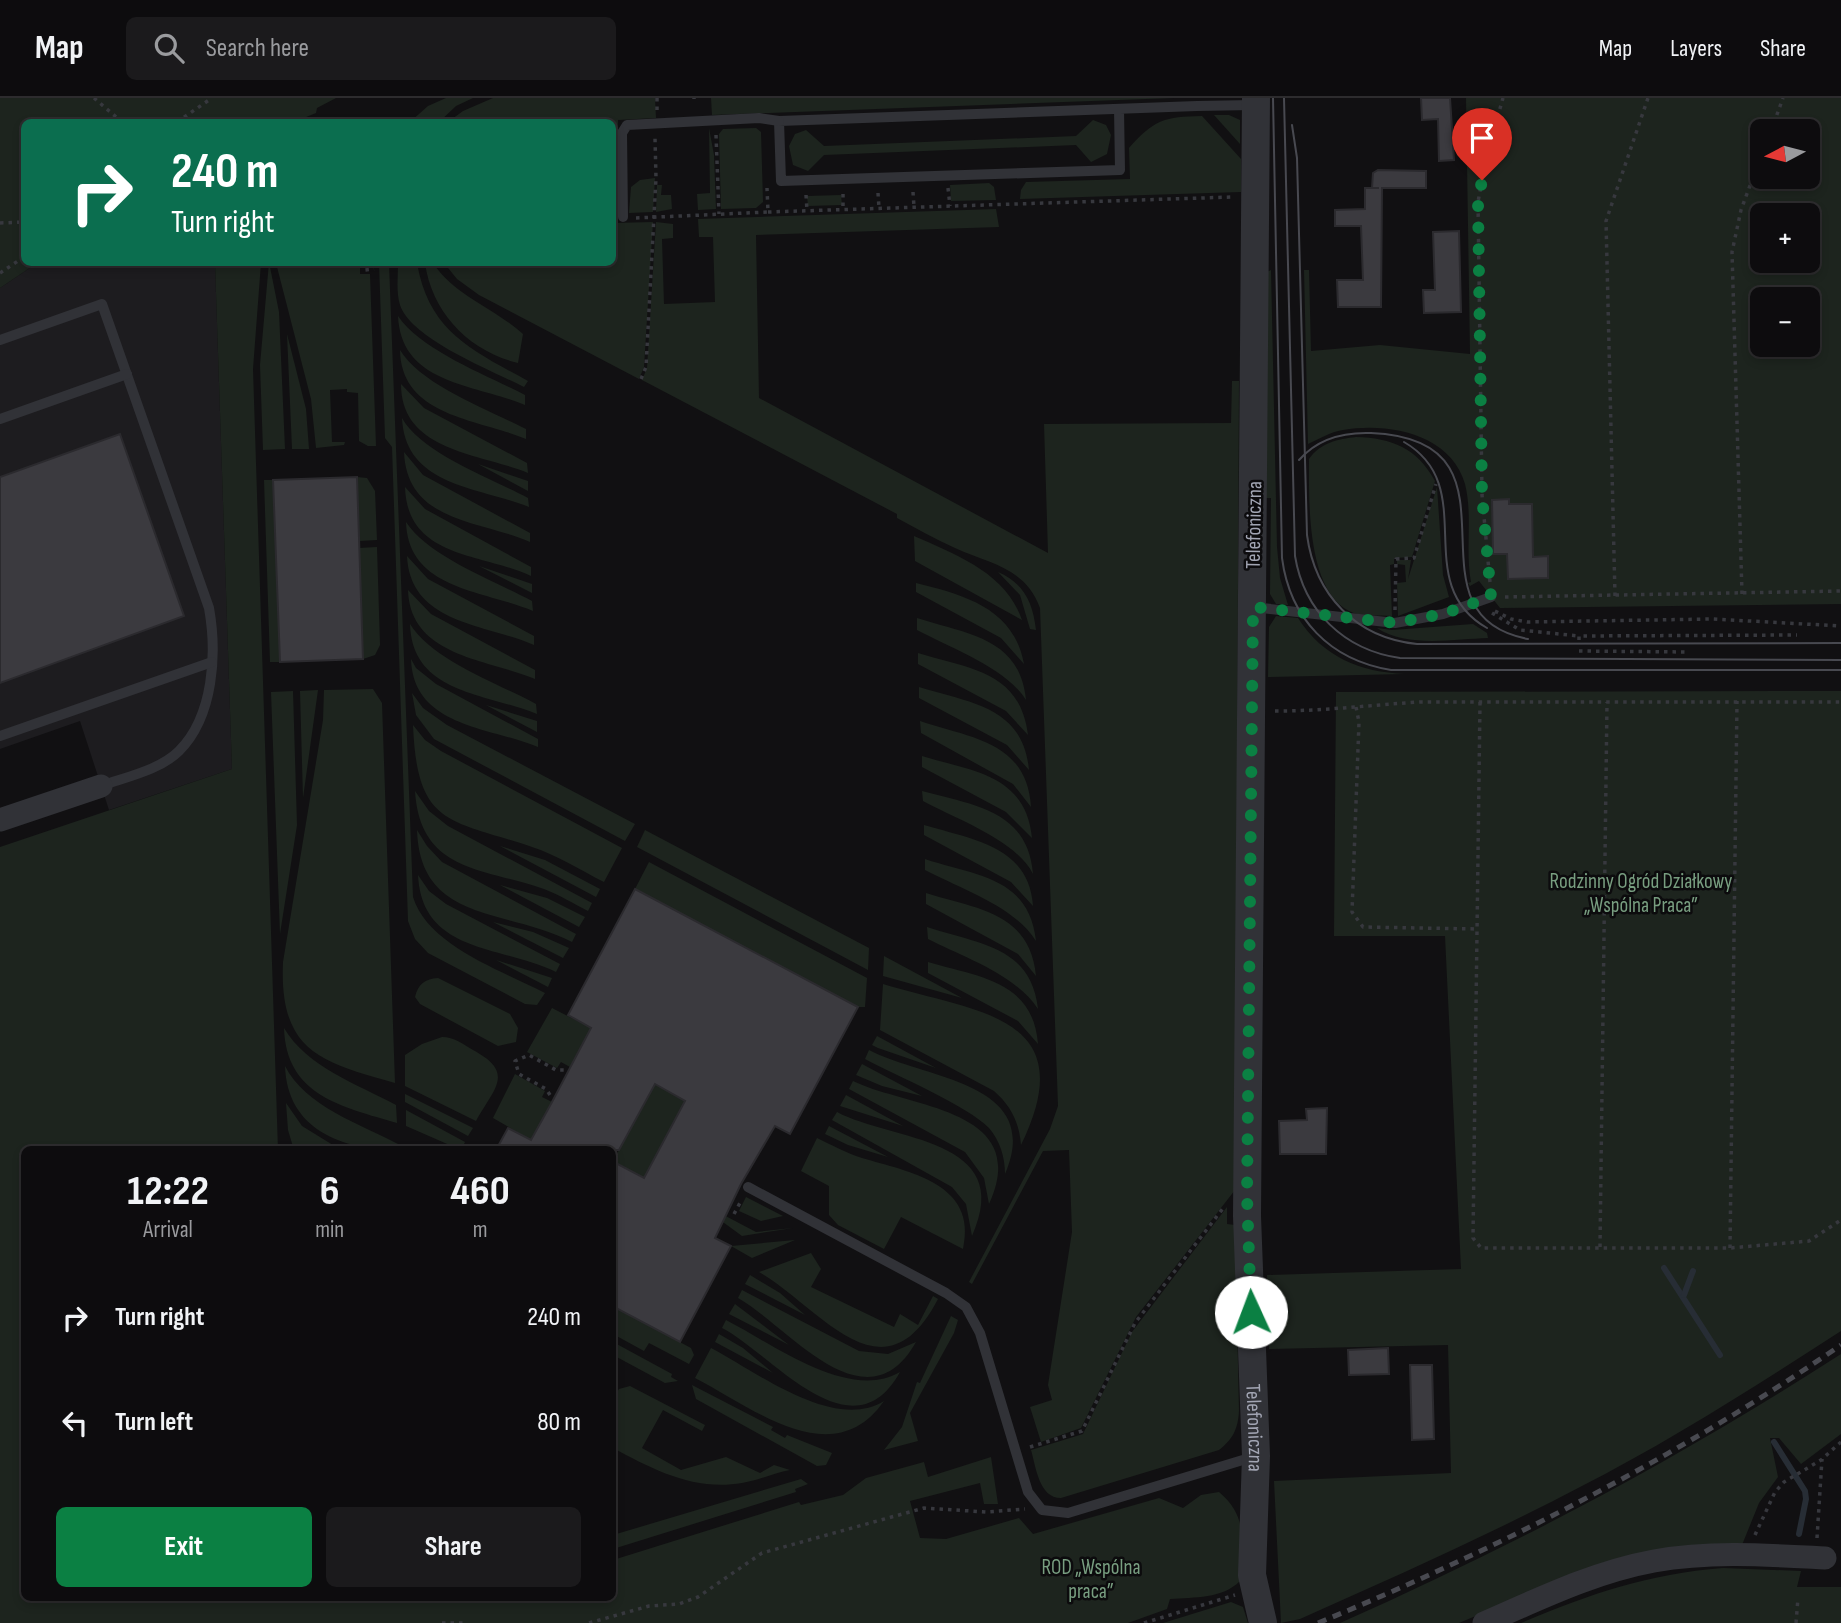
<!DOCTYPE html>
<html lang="en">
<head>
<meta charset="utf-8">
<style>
  :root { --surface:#0d0c0e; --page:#1b1a1c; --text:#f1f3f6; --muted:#9a9b9e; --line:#2d2c2e; --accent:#0b8043 }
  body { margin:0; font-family:"Sofia Sans Condensed",sans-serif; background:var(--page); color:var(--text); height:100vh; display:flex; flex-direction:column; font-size:26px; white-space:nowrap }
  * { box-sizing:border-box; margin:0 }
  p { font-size:23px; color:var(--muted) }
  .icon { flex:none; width:38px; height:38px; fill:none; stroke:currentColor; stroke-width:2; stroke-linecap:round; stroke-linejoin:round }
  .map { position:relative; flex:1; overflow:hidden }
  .panel { position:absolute; left:21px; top:1048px; width:595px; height:455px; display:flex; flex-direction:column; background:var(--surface); border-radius:10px; box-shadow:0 4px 10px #0003,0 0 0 2px var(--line) }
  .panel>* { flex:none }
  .top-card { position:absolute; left:21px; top:21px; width:595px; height:147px; border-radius:10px; box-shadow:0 4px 10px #0003,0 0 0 2px var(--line); background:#0b6e4f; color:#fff; overflow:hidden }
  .needle { width:46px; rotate:263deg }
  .controls { position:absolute; left:1750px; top:21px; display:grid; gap:14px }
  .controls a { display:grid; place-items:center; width:70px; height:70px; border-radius:10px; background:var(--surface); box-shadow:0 4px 10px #0003,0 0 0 2px var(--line); font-size:35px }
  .pin { position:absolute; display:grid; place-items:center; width:60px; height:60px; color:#fff; margin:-72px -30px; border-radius:50% 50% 50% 0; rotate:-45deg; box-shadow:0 0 7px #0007 }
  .pin .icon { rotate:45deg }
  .me { position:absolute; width:77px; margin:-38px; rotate:358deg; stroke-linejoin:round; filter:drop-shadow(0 0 5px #0008) }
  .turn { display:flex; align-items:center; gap:24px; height:147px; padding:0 35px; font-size:32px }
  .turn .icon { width:91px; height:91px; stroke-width:2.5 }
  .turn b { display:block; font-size:49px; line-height:60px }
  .eta { display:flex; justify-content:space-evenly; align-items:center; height:119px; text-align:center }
  .eta b { font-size:42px; font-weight:700; line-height:49px }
  .primary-button { display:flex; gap:14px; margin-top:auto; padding:14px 35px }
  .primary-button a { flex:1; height:80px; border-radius:10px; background:var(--accent); color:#fff; font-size:28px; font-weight:700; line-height:80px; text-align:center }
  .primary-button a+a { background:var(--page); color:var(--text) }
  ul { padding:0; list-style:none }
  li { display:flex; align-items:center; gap:21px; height:105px; padding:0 35px }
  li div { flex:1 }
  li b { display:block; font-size:26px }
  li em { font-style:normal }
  header { display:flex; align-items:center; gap:42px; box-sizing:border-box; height:98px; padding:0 35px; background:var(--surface); border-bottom:2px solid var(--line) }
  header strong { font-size:33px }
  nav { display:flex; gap:38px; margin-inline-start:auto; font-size:24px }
  .search { width:490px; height:63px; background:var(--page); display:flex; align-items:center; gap:18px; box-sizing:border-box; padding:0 24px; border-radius:10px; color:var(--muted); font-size:26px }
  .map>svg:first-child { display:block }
  .built { fill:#1d1c1f }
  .green { fill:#1d241e; fill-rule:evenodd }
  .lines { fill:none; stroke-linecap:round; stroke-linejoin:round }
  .stream { stroke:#272d35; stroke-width:6 }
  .building { fill:#3b3a3f; stroke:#2b2a2e; stroke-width:2 }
  .path { stroke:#37383e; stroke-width:3.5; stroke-dasharray:3.5 5; stroke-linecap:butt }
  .service { stroke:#313237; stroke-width:10 }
  .minor { stroke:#313237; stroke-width:23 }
  .tertiary { stroke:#313237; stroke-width:28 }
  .tram { stroke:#484950; stroke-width:2 }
  .rail { stroke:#484950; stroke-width:5; stroke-dasharray:9 7; stroke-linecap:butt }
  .route { stroke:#0b8043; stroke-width:12; stroke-dasharray:0 21.6 }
  .labels { text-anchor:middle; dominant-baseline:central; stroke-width:5; stroke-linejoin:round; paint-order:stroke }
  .street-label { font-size:21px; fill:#a2a5b3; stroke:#0c0b0d }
  .park-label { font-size:21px; fill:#789e80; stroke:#0c0b0d }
</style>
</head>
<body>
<header>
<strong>Map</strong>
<div class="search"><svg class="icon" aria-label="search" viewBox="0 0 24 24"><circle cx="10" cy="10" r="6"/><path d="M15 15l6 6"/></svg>Search here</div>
<nav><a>Map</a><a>Layers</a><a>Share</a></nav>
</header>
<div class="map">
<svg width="1841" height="1525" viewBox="0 0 1841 1525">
  <rect width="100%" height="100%" fill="#111012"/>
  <path class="built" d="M37 165H215L232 671 109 712 80 623 0 651V190Z"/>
  <g class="green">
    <path d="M0 0H336L317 10 316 15 294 24H24V164L37 165 0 190Z"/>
    <path d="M446 0H473L456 8 439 24H410L428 8Z"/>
    <path d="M493 0H655L656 20 618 22 617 108 613 112 612 24H448L463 13Z"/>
    <path d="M711 0H1174L712 17Z"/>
    <path d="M1466 0H1841V506L1500 510 1479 483 1470 488 1468 485 1471 484C1465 452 1473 418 1465 386 1451 336 1388 324 1343 332 1330 334 1319 341 1308 346L1304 172H1309L1311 253 1380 247 1470 256ZM1762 33H1808V79H1762ZM1762 117H1808V163H1762ZM1762 201H1808V247H1762Z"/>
    <path d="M1214 17H1229L1240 22V46Z"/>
    <path d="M1202 18 1241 61V94L1020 101 1021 92 1026 84 1130 81 1129 50C1155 21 1164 19 1202 18Z"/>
    <path d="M1093 22 1106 27 1111 37 1107 56 1091 64 1076 47 824 57 808 73 793 67 789 48 795 36 806 32 824 48 1076 38Z"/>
    <path d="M709 30 714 57 716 111 698 112 697 96 710 95Z"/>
    <path d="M756 30 761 34 763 104 756 110 721 111 719 36 723 31Z"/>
    <path d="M655 80 653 114 629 115 631 89 640 82Z"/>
    <path d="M989 85 994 89 996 102 951 103 950 87Z"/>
    <path d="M657 87H662L661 97H671L672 111 656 114Z"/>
    <path d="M841 97 842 107 808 108 807 98Z"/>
    <path d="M996 111 999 129 756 137 759 300 1048 455 1044 326 1231 325 1232 283H1239L1235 1092 1136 1219 1081 1330 1041 1344 1030 1309 1052 1302 1048 1287 1072 1134 1069 1052 1043 1053 972 1186 969 1184 1050 1031 1058 1008 1040 510C1025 469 990 466 955 450 935 441 916 430 897 420V416L642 282 647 270 656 124 673 126V140L662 141 664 206 715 204 713 139H699L698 121Z"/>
    <path d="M653 124 644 269 639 281 479 197 457 181 444 165 612 164 613 125Z"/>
    <path d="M269 164 279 214 285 351 263 352 260 267Z"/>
    <path d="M215 165H261L253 271 278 1052H24V1500H612L613 1462 799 1404 801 1407 843 1397 866 1380 924 1364 928 1379 991 1359 998 1406H984L980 1385 910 1403 920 1440 946 1441 1019 1420 1033 1436 1159 1400 1183 1410 1201 1397 1219 1394C1250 1420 1241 1446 1240 1483 1222 1501 1195 1499 1170 1501L1167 1511 1128 1525H0V749L232 671Z"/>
    <path d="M276 165H360V176H370L376 348H368L359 343 358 295 347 294V291L330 292 332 344H345L344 347 316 350 311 301Z"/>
    <path d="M379 165H389L413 799C428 848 503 873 545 895L537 907 525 906 428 855 415 841 408 823 392 349 385 340Z"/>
    <path d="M398 165H417C429 234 472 252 528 283L524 289C493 273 411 241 400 207 396 194 398 179 398 165Z"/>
    <path d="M425 165H433C456 199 493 209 523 236L518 265C469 253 432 215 425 165Z"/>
    <path d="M1271 172 1277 449 1280 480 1288 507 1276 506 1270 496 1271 400H1264L1267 174Z"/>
    <path d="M398 218C422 253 487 277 525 297V307C476 286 401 287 398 218Z"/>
    <path d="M287 236 306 311 309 351H292Z"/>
    <path d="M400 252C421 287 489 312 526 331V341C479 321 401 319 400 252Z"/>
    <path d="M401 286 424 310 527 365 528 375C480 355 401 354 401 286Z"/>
    <path d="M402 320C421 355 493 381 528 400L529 409C480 389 405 389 402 320Z"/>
    <path d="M1356 339C1392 340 1417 350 1435 383L1412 459 1394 460V466L1390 467 1392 518C1380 517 1360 519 1349 513 1306 491 1309 401 1309 361 1320 345 1338 341 1356 339Z"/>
    <path d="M404 354 423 377 530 435V444C480 422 407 425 404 354Z"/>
    <path d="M478 366 528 383V393Z"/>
    <path d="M357 379 367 380 375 393 377 442 359 443Z"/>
    <path d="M264 382H273L280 564H270Z"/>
    <path d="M405 389 425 411 531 469V478C483 455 407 461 405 389Z"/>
    <path d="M1437 389 1443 477 1449 499 1398 518 1397 485 1406 484 1405 467 1397 466V462H1411L1408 481Z"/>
    <path d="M406 424C429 459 495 483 532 503L533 513C484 492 408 492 406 424Z"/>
    <path d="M914 438C957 457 1006 475 1022 522L915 463Z"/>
    <path d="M377 449 380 547 375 557 363 561 359 450Z"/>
    <path d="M407 458 428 481 534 538V547C486 526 410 526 407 458Z"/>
    <path d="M479 468 532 486V495Z"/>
    <path d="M998 474C1024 485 1033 505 1036 532L1030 531 1020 497Z"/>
    <path d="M916 485C964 497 1014 510 1024 566L1001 540 916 494Z"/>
    <path d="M408 492 431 516 535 572V581C488 561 410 559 408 492Z"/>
    <path d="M1276 518 1298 520C1323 559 1360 574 1405 576L1268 579 1269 529Z"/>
    <path d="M917 520C966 536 1020 539 1026 602 1006 570 951 550 917 532Z"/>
    <path d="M410 526C432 562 499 586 536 606L537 616C486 595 412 596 410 526Z"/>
    <path d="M1473 526 1487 535 1488 540C1455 541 1406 550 1377 530L1392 532Z"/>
    <path d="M918 555C970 571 1020 573 1028 637L1006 613 918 566Z"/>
    <path d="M411 561 416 570 436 586 538 641V649C490 629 413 629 411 561Z"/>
    <path d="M919 589C970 605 1023 608 1029 672L1007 647 919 600Z"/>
    <path d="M373 591 382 605 395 985C320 964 279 953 283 864L323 622 324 592Z"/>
    <path d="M318 592 303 700 300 593Z"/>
    <path d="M293 593 297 727 280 836 271 594Z"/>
    <path d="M1841 593V1233C1756 1288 1670 1343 1580 1389 1489 1437 1394 1479 1300 1521L1281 1525 1274 1383 1451 1375 1448 1247 1269 1251 1267 1177 1461 1171 1445 838H1334L1336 594Z"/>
    <path d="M412 595 423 610 447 627 635 726 625 743 434 641 416 617Z"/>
    <path d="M486 607 537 623V634Z"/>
    <path d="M920 623C970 640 1027 643 1031 709L1013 686 921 635Z"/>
    <path d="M413 627 425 642 441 653 622 750 604 784C580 772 557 757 532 749 449 721 417 729 413 627Z"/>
    <path d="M922 658C971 673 1026 676 1032 740L1006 714 922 669Z"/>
    <path d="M415 693 429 713 448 728 592 805 588 813C574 806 560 797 544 791 485 770 420 775 415 693Z"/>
    <path d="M922 693C973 707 1028 712 1033 776 1016 742 956 721 923 703Z"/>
    <path d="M924 727C970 741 1029 747 1033 808L1011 784 924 737Z"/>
    <path d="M417 732 427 748 442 764 576 836 572 844C507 810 420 826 417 732Z"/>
    <path d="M645 732 869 850 868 872 637 749Z"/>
    <path d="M500 748 545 762 600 791 596 799Z"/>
    <path d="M925 761C975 778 1029 778 1036 843 1014 808 961 791 925 772Z"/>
    <path d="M649 764 867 880 865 909H858L635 791Z"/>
    <path d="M418 777 429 793 446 806 560 866 556 874C501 847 422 856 418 777Z"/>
    <path d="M500 787 547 800 585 819 579 829Z"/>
    <path d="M926 795C977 811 1030 814 1036 878L1018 856 926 806Z"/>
    <path d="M493 824 533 834 569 850 563 860Z"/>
    <path d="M927 829C977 846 1031 847 1038 911 1015 876 963 859 928 841Z"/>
    <path d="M884 858 962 900 883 878Z"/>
    <path d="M496 862 552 880 548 889Z"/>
    <path d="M928 864C978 879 1033 882 1038 946L1018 923 928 875Z"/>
    <path d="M438 880 510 916 518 930 516 944 498 948 420 906 415 899C418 886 425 881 438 880Z"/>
    <path d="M883 886C974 914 1085 916 1021 1047 1019 1024 1011 1008 994 993L880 932Z"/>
    <path d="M552 910 591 930 570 969 561 964 557 970 527 954Z"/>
    <path d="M284 930C307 969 357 986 396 1007L397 1025C343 1009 286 998 284 930Z"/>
    <path d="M877 938 936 970 878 950 872 947Z"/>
    <path d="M442 939C454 939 463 946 473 952 516 975 494 990 476 1023L405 988V957L422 946Z"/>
    <path d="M869 952C923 981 1045 983 1005 1076 1005 1059 1000 1043 989 1030 968 1008 895 977 865 961Z"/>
    <path d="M862 966 922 998 882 988 856 977Z"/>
    <path d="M285 968C305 1008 360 1026 398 1046V1052C343 1052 287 1032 285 968Z"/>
    <path d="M515 976 545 993 542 999 552 1004 531 1042 493 1020Z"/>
    <path d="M853 983C908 1010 1033 1010 989 1106L984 1080 965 1054 849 991Z"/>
    <path d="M655 986 685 1003 644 1080 613 1063Z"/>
    <path d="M405 996 473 1030 468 1038 405 1004Z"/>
    <path d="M846 997 903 1028 840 1008Z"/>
    <path d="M286 1005 302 1028 341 1052H294L288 1032Z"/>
    <path d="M406 1012 465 1044 461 1052 406 1028Z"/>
    <path d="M837 1014C891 1043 1017 1039 972 1138L966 1106 952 1089 832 1022Z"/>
    <path d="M829 1028 888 1059 848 1047 825 1036Z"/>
    <path d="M817 1040C832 1047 846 1055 862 1060 909 1074 978 1085 963 1151L901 1119 884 1151 838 1127 829 1117V1088L801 1073Z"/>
    <path d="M746 1099 783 1118 761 1123 739 1113Z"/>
    <path d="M1227 1109V1126L1235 1127 1239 1313C1238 1331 1233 1341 1219 1352L1061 1400C1039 1400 1036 1369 1031 1352L1083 1336 1132 1234Z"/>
    <path d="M718 1114 756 1134 793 1130 742 1138 716 1119Z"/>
    <path d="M795 1142 752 1160 731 1148Z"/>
    <path d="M811 1155 821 1171 811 1189 894 1229 900 1216 918 1227 933 1198 938 1201C883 1307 820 1209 759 1174Z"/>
    <path d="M750 1177 780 1195 805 1217 745 1186Z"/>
    <path d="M742 1192 859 1253 888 1256 916 1244C866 1333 787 1227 738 1200Z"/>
    <path d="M735 1206 789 1247 729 1216Z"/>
    <path d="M612 1208 691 1250 694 1257 689 1266 649 1245 644 1253 613 1236Z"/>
    <path d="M951 1218 958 1222 954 1235 910 1315 918 1343 884 1352 902 1329 917 1284 920 1285Z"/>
    <path d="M726 1222C773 1246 849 1304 900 1274 852 1361 771 1255 722 1230Z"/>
    <path d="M719 1236 743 1250 773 1275 715 1244Z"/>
    <path d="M613 1244 672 1276 671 1279 678 1283 665 1285 613 1257Z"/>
    <path d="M711 1250C757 1274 834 1334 884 1303 833 1376 753 1310 695 1280Z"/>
    <path d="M1841 1256V1336L1801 1366 1779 1340H1770L1778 1379 1759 1405 1742 1447 1573 1477 1459 1525H1340C1516 1447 1680 1360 1841 1256Z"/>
    <path d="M692 1287 773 1329 771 1332 785 1340 787 1337 832 1355 826 1367 817 1368 696 1301Z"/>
    <path d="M630 1288 705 1327 702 1333 663 1312 642 1350 681 1372 726 1359 760 1375 774 1367 790 1372C774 1375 759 1382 742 1385 694 1393 654 1372 613 1350V1299L619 1291Z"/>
    <path d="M801 1381 808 1386 795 1391 796 1394 613 1451V1437Z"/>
    <path d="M1723 1470 1801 1473 1797 1489H1841V1525H1521C1590 1496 1647 1476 1723 1470Z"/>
    <path d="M1231 1504 1243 1509 1248 1525H1163Z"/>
  </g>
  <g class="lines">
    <g class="stream">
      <path d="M1664 1170 1720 1257"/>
      <path d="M1684 1197 1693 1173"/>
      <path d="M1774 1344 1805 1393 1806 1401 1799 1436"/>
    </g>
  </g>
  <g class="building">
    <path d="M1421 0H1450L1454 62 1439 63 1438 21 1422 22Z"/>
    <path d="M1378 72 1426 73V90H1382L1381 209H1338L1337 182H1363L1361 128H1335V112L1365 111V90H1379H1372L1373 75Z"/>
    <path d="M1459 133 1461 214 1424 215 1423 192H1435L1433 134Z"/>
    <path d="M120 336 184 518 0 585V379Z"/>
    <path d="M357 379 363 561 280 564 273 382Z"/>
    <path d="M1509 401V406H1532L1533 459 1548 458V480L1508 481 1507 456H1493L1492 402Z"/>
    <path d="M635 791 858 909 790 1036 775 1028 741 1086 715 1140 731 1148 680 1244 612 1208V1063L644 1080 685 1003 655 986 619 1052H496L508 1030 531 1042 552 1004 591 930 568 917Z"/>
    <path d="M1327 1010 1326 1056H1280L1279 1023 1307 1022 1306 1011Z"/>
    <path d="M1388 1250 1389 1276 1349 1277 1348 1252Z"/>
    <path d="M1410 1267H1432L1434 1341 1412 1342Z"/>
  </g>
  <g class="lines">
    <g class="path">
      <path d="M94 0 122 24"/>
      <path d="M657 0V12"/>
      <path d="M694 0V1"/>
      <path d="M177 24 212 0"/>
      <path d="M1771 33 1783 0"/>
      <path d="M716 37 719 116"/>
      <path d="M948 90 950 108"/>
      <path d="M913 94 914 109"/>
      <path d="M878 95 879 110"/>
      <path d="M843 96V112"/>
      <path d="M806 97 807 113"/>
      <path d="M768 114 1232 99"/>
      <path d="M636 120 768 114 767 90"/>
      <path d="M0 125 24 124"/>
      <path d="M364 164 365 172 374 171"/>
      <path d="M0 175 24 159"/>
      <path d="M641 281 646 269 656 80 655 40"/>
      <path d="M1490 484 1482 397 1478 104 1486 60 1503 0"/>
      <path d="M1742 496 1732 154 1741 112 1762 55"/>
      <path d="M1615 498 1606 123 1648 0"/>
      <path d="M1505 499 1841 493"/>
      <path d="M1395 512 1396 461 1414 460 1436 386"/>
      <path d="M1495 513 1511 521 1527 524 1713 521 1841 528"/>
      <path d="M1492 515 1520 532 1579 538"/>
      <path d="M1579 542V538L1797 537"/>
      <path d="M1579 553 1688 554"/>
      <path d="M1480 604 1473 1140 1481 1150H1730L1809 1143 1841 1122"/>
      <path d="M1356 609 1359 624 1352 814 1363 829 1478 831"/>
      <path d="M1275 613C1325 613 1370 607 1420 604H1841"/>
      <path d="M550 997 546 991 519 976 515 963 529 957 556 972H564"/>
      <path d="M734 1116 741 1103"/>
      <path d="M1600 1149 1607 604"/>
      <path d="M1730 1150 1737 603"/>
      <path d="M1030 1349 1082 1333 1135 1225 1224 1109"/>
      <path d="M1755 1437 1775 1394 1784 1384 1821 1362 1841 1344"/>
      <path d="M1817 1440 1822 1361"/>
      <path d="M442 1525H464"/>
      <path d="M589 1525 649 1508 679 1506 698 1499 762 1455 924 1410 986 1414 1025 1411"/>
      <path d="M1144 1525 1235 1497"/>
      <path d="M1796 1525 1798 1500"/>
    </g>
    <g class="service">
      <path d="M1119 11 1120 72 781 83 779 23 1197 8 1253 7"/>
      <path d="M623 119 622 35 627 27 759 20 779 23"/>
      <path d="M0 242 102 206 209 510C217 555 214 618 179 653 160 672 126 679 101 688"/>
      <path d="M0 321 127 276"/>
      <path d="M1253 509 1395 525 1443 516 1491 499"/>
      <path d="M0 638 212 564"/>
      <path d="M748 1089 946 1195 966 1209 980 1235 1028 1394 1042 1412 1068 1415 1256 1358"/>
    </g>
    <g class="minor">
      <path d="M0 722 101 688"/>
      <path d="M1484 1525C1539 1501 1594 1474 1654 1463 1711 1453 1767 1457 1825 1460"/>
    </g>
    <path class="tertiary" id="s1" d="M1256 0 1247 1118 1256 1358 1252 1477 1263 1525"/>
    <g class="tram">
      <path d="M1273 0 1282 460C1290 521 1330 562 1391 572H1841"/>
      <path d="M1284 0 1295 458C1304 513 1344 552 1400 560L1841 562"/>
      <path d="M1292 27 1297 60 1307 437C1315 497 1356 540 1417 546L1841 545"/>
      <path d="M1404 344C1482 389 1408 485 1487 530"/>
      <path d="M1299 362C1318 340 1343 334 1371 335 1538 342 1395 516 1528 541"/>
    </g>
    <path class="rail" d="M1318 1525C1500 1450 1678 1359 1841 1247"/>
  </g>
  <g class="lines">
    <path class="route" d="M1251 1214 1247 1098 1253 509 1395 525 1443 516 1491 499 1482 397 1478 104 1482 82"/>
  </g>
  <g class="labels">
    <g class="street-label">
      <text transform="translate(1254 427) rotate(-89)">Telefoniczna</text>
      <text stroke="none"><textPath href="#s1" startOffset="1330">Telefoniczna</textPath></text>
    </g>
    <g class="park-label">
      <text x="1641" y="783">Rodzinny Ogród Działkowy<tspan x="1641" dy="24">„Wspólna Praca”</tspan></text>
      <text x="1091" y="1469">ROD „Wspólna<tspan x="1091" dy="24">praca”</tspan></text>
    </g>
  </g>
</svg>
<div class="controls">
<a><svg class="needle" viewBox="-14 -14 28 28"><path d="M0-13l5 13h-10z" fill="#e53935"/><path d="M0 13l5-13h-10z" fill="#9a9b9e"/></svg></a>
<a>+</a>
<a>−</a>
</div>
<div class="pin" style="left:1482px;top:82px;background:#d93025"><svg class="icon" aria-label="arrive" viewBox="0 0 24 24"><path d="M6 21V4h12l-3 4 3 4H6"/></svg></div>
<svg class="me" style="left:1251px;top:1214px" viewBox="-20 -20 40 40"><circle r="19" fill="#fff"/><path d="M0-13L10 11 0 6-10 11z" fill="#0b8043"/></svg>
<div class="top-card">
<div class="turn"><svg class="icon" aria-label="right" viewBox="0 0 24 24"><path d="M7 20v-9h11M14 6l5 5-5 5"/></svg><div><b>240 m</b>Turn right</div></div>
</div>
<section class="panel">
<div class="eta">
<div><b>12:22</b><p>Arrival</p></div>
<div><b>6</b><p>min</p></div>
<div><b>460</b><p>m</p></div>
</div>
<ul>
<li><svg class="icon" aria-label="right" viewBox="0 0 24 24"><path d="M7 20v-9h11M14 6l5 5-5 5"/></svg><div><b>Turn right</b></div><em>240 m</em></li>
<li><svg class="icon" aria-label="left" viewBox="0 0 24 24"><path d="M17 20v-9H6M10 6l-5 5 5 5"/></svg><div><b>Turn left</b></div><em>80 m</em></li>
</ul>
<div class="primary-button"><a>Exit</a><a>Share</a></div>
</section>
</div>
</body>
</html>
